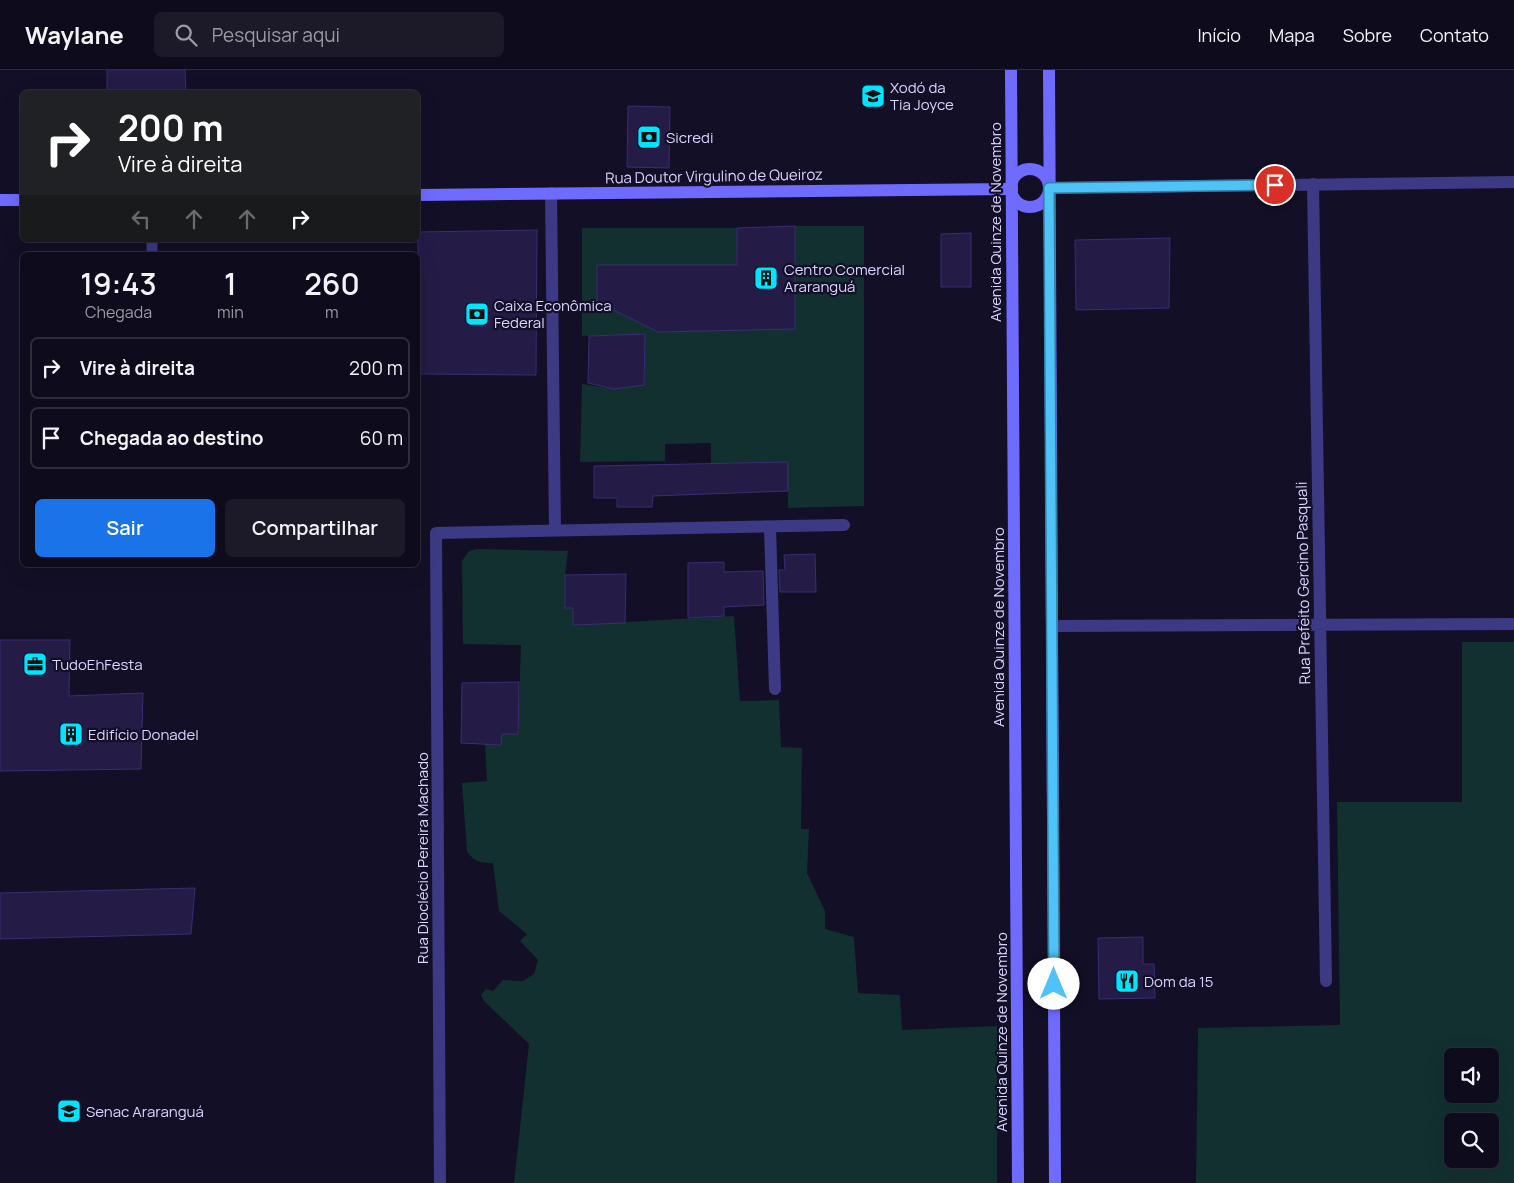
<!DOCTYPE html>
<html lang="pt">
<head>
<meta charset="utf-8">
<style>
  :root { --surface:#0e0b1c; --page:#1c1929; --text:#f1f3f6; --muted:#9b9ba3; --line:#2e2b3b; --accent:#1a73e8 }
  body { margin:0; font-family:Manrope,sans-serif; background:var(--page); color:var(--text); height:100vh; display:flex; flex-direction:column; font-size:19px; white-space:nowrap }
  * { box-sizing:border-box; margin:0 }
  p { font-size:16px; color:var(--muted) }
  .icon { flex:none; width:28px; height:28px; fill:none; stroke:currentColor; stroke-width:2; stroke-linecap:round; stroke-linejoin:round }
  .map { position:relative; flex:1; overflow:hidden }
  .side { position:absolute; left:20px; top:182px; width:400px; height:315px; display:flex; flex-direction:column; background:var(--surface); border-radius:8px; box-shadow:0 5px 20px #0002,0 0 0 1px var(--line) }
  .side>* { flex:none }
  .hud { position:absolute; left:20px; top:20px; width:400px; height:152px; border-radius:8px; box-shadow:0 5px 20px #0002,0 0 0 1px var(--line); background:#202124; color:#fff; overflow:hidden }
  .controls { position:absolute; left:1444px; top:978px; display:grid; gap:10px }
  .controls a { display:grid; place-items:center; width:55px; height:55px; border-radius:8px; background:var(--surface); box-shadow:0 5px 20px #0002,0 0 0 1px var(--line); font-size:25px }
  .pin { position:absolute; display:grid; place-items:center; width:42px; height:42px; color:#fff; margin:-21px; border:2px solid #fff; border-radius:50%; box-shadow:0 1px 5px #0007 }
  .me { position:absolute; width:55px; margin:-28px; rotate:0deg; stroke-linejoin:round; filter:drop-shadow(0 0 4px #0008) }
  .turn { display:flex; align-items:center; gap:18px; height:105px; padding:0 15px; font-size:22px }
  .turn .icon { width:65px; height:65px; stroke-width:2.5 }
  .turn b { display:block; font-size:35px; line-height:42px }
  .lanes { display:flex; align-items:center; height:48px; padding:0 15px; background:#0003; justify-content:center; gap:25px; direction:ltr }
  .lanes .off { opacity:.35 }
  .eta { display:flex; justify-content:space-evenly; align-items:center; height:85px; text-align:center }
  .eta b { font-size:30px; font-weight:600; line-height:35px }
  .cta { display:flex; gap:10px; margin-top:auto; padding:10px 15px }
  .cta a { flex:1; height:58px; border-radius:8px; background:var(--accent); color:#fff; font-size:20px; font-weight:600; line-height:58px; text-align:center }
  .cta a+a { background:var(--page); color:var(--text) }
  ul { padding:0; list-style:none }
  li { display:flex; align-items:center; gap:15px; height:62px; margin:0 10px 8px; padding:0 5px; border:2px solid var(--line); border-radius:8px }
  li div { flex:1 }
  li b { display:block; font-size:19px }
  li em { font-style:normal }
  header { display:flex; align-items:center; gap:30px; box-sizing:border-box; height:70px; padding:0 25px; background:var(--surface); border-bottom:1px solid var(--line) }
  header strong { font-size:24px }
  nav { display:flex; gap:28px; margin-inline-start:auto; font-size:18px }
  .search { width:350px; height:45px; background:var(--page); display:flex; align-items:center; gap:12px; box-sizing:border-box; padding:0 18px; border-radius:8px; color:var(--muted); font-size:19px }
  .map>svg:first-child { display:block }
  .green { fill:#12302f; fill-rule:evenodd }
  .building { fill:#241b47; stroke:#3b2d73 }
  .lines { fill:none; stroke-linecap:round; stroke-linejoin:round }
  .lane { stroke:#3d3a85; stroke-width:11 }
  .street { stroke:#3d3a85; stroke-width:12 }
  .secondary { stroke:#6f6bff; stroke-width:12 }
  .route-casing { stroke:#337fa1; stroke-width:12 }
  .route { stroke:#4fc3f7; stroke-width:9 }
  .labels { text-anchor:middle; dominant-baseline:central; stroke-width:4.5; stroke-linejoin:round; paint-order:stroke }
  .poi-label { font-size:15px; fill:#d9d4ff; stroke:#130f26; text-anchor:start }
  .street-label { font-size:15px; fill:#d9d4ff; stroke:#130f26 }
</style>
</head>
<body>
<header>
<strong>Waylane</strong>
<div class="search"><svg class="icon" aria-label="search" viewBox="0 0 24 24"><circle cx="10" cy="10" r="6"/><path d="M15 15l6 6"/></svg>Pesquisar aqui</div>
<nav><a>Início</a><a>Mapa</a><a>Sobre</a><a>Contato</a></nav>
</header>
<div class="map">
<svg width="1514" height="1113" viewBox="0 0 1514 1113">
  <rect width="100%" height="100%" fill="#130f26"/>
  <g class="green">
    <path d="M795 156H864V436L788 438V392L711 394V373L665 374V391L580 392 582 314 614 319 644 315 645 265 582 266V158H737L736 259 795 258ZM597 195H704L702 260 606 236 597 232Z"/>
    <path d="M477 479 568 481 565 505V537L573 538V555L734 546 740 631 779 630 781 677 802 678 801 759H809L807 803 825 841V859L854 867 858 923 900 925 902 960 997 956V1113H514L529 974 484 931 481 925 486 919 493 921 503 910 523 911 534 904 538 890 520 871 527 864 499 841 493 793C481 793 475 792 467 782L462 713 487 711 485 674 500 675 502 664H518L521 575 463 574 462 491 469 481Z"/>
    <path d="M1462 572H1514V1113H1196L1198 958 1340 955 1337 732H1462ZM1490 986V1024H1452V986ZM1490 1051V1089H1452V1051Z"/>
  </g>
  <g class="building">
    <path d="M107 0H185L186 22H107Z"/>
    <path d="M628 36 670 37 669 98 627 97Z"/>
    <path d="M795 156V259L658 262 597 232V195H737V158Z"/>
    <path d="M537 160 536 305 418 304V162Z"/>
    <path d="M971 163V217H941V164Z"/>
    <path d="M1170 168 1169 238 1076 240 1075 170Z"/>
    <path d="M645 264 644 315 614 319 588 313 589 266Z"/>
    <path d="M788 392V421L653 426 652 437H617V428H594V396Z"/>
    <path d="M815 484 816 522H780L779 500H785L784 485Z"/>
    <path d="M724 492V502L763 501 764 535 724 537V546L688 548V493Z"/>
    <path d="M626 504 625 553 573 555V538H565V505Z"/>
    <path d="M0 570H70L69 626 143 623 141 699 0 701Z"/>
    <path d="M519 612 518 664H502L501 675 461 673 462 613Z"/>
    <path d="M195 818 191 864 0 869V823Z"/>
    <path d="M1143 867V894H1154L1155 928 1099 929 1098 868Z"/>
  </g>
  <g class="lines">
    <path class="lane" d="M152 170V185"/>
    <g class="street">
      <path d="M1313 114 1326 911"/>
      <path d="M1049 118 1514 112"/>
      <path d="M551 123 555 460"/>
      <path d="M770 457 775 619"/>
      <path d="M1052 556 1514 554"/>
      <path d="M440 1113 436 463 844 455"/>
    </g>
    <g class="secondary">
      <path d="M1011 0 1018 1113"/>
      <path d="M1049 0 1055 1113"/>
      <circle cx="1030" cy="118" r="19"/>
      <path d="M418 125 1012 119"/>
      <path d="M0 130H22"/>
    </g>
  </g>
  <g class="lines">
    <g class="route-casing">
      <path id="route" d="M1054 914 1049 118 1275 115"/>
    </g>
    <use href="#route" class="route"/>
  </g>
  <defs>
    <g id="school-square" transform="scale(1.25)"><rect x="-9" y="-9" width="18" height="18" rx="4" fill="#00e5ff" stroke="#130f26"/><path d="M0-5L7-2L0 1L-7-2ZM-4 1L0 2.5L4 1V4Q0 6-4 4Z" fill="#111"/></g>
    <g id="bank-square" transform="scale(1.25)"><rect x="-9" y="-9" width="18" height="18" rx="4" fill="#00e5ff" stroke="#130f26"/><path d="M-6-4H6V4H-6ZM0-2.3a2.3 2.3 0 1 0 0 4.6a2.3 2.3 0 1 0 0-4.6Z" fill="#111"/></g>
    <g id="building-square" transform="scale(1.25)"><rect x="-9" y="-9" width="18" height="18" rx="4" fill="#00e5ff" stroke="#130f26"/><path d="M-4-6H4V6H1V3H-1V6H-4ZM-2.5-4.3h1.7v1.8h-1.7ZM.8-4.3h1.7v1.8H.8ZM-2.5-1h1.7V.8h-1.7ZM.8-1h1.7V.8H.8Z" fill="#111"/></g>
    <g id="office-square" transform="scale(1.25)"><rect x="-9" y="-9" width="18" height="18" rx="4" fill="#00e5ff" stroke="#130f26"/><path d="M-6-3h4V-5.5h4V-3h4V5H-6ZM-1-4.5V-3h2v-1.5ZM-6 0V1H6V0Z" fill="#111"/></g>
    <g id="restaurant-square" transform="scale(1.25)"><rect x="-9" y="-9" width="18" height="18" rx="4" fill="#00e5ff" stroke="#130f26"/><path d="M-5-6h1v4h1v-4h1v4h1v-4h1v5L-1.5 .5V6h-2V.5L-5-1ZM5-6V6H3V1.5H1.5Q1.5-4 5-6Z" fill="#111"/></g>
    <g id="university-square" transform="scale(1.25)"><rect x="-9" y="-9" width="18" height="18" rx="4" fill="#00e5ff" stroke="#130f26"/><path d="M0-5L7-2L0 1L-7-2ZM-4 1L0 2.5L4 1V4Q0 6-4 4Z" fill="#111"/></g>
  </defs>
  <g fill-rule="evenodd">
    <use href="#school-square" x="873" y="26"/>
    <use href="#bank-square" x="649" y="67"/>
    <use href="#building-square" x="766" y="208"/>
    <use href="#bank-square" x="477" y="244"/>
    <use href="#office-square" x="35" y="594"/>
    <use href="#building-square" x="71" y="664"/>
    <use href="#restaurant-square" x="1127" y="911"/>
    <use href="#university-square" x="69" y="1041"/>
  </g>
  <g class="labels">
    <g class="poi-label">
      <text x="890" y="17">Xodó da<tspan x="890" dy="17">Tia Joyce</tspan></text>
      <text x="666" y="67">Sicredi</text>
      <text x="784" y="199">Centro Comercial<tspan x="784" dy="17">Araranguá</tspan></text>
      <text x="494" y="235">Caixa Econômica<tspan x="494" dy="17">Federal</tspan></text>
      <text x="52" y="594">TudoEhFesta</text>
      <text x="88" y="664">Edifício Donadel</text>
      <text x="1144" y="911">Dom da 15</text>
      <text x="86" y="1041">Senac Araranguá</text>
    </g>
    <g class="street-label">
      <text transform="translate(714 106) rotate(-1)">Rua Doutor Virgulino de Queiroz</text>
      <text transform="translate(995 152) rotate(-90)">Avenida Quinze de Novembro</text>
      <text transform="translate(1303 513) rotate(-91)">Rua Prefeito Gercino Pasquali</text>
      <text transform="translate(998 557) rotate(-90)">Avenida Quinze de Novembro</text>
      <text transform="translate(422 788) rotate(-90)">Rua Dioclécio Pereira Machado</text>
      <text transform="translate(1001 962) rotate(-90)">Avenida Quinze de Novembro</text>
    </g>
  </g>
</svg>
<div class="controls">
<a><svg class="icon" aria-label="sound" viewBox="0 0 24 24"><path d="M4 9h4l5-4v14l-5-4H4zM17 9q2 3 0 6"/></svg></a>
<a><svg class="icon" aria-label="search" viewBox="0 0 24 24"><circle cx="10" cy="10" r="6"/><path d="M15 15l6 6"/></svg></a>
</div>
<div class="pin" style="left:1275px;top:115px;background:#d93025"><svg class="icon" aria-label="arrive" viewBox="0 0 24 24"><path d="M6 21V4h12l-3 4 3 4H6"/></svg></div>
<svg class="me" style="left:1054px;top:914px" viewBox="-20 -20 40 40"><circle r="19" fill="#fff"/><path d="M0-13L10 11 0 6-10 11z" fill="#4fc3f7"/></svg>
<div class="hud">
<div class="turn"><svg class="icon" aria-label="right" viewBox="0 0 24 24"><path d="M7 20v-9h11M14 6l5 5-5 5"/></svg><div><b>200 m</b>Vire à direita</div></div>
<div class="lanes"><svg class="icon off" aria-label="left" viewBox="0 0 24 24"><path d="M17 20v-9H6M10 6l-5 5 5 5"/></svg><svg class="icon off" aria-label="ahead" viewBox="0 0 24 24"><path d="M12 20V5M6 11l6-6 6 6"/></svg><svg class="icon off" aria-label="ahead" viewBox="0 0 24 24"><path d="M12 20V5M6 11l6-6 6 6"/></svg><svg class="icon" aria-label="right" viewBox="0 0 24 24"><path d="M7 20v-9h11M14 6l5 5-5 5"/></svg></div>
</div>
<section class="side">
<div class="eta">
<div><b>19:43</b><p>Chegada</p></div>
<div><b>1</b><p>min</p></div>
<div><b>260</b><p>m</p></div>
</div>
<ul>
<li><svg class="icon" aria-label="right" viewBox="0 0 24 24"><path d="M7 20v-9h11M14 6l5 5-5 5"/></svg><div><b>Vire à direita</b></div><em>200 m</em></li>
<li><svg class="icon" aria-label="arrive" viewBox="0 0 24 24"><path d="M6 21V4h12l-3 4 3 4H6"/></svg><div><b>Chegada ao destino</b></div><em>60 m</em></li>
</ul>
<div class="cta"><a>Sair</a><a>Compartilhar</a></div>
</section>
</div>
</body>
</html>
